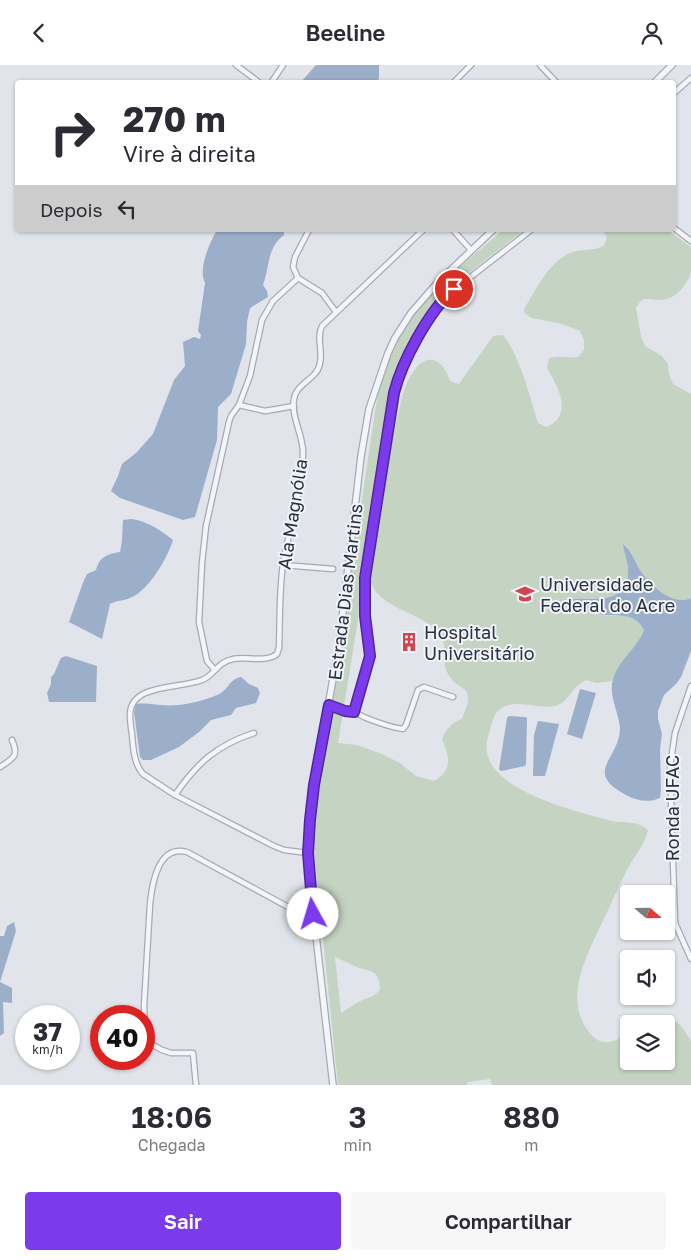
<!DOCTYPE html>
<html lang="pt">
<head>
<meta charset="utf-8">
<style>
  :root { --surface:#fff; --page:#f7f7f7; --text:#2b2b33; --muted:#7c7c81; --accent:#7c3aed }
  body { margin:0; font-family:"Golos Text",sans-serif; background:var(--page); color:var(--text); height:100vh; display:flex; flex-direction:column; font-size:19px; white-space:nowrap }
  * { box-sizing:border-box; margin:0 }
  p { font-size:16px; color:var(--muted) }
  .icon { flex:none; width:28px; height:28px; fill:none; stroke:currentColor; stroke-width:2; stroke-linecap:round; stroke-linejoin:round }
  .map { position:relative; height:1020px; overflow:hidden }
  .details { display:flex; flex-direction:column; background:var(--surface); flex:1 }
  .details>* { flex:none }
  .top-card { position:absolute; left:15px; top:15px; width:661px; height:152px; border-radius:5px; box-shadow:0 1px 4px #0004; background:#fff; color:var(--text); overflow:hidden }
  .needle { width:32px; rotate:110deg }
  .fabs { position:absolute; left:620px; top:820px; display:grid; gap:10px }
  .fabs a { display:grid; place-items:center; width:55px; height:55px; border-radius:5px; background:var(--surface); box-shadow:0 1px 4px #0004; font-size:25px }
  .speed { position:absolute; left:15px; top:940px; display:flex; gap:10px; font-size:25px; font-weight:700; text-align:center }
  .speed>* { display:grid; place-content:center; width:65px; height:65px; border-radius:50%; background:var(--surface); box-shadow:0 1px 4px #0004; line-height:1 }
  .speed small { font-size:12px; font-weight:400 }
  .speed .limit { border:8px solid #d22; background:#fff; color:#111 }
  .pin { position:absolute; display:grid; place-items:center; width:42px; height:42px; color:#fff; margin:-21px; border:2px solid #fff; border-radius:50%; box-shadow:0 1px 5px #0007 }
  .me { position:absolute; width:55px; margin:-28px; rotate:354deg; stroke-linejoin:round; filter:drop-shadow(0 0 4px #0008) }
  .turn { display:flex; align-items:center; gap:18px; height:105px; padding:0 25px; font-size:22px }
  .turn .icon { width:65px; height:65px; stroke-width:2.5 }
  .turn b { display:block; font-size:35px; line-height:42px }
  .then { display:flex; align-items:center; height:48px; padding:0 25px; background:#0003; gap:10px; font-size:19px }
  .eta { display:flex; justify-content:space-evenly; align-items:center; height:85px; text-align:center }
  .eta b { font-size:30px; font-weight:600; line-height:35px }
  .button { display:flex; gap:10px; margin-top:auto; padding:10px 25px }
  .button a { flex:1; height:58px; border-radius:5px; background:var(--accent); color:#fff; font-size:20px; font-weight:600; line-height:58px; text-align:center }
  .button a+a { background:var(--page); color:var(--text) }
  header { display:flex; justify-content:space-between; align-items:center; height:65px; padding:0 25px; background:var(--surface); font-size:22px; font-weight:600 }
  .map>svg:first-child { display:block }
  .green { fill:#c5d4c2; fill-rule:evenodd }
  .water { fill:#9bafca }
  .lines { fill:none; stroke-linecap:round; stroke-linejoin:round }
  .minor-casing { stroke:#a6aab4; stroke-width:7 }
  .tertiary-casing { stroke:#a6aab4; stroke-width:8 }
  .minor { stroke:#f4f5f8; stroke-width:4.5 }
  .tertiary { stroke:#f4f5f8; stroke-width:5.5 }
  .route-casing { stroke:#51269a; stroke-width:12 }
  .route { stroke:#7c3aed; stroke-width:9 }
  .labels { text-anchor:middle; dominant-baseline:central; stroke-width:4; stroke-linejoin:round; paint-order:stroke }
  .street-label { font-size:18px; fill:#293041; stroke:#f0f3f7 }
  .poi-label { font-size:18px; fill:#293041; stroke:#f0f3f7; text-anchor:start }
</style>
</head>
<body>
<header><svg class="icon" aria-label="back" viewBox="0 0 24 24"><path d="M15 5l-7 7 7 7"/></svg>Beeline<svg class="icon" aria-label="person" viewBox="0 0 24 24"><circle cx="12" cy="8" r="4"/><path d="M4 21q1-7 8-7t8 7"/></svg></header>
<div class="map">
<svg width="691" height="1020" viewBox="0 0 691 1020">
  <rect width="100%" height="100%" fill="#e1e4ea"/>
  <path class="green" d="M503 165H524L442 229 394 311 368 460 362 502 358 555 338 678 357 680 382 689 400 698 416 711 434 716C454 704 449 692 442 674 447 663 451 658 462 654L468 637 467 627C461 621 452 617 448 609 439 594 452 581 435 564 418 547 376 542 370 514 367 501 378 462 381 447 384 433 384 419 386 406 389 388 394 371 397 353 401 337 404 318 415 304 431 285 445 298 450 316L459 319 493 271 503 270C520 291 530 332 538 358L547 362C574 349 558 322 547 303L549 293C559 290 567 293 578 292L584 285V275L580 266 562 259 532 253 524 248V244C536 225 550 194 573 187 583 184 593 186 604 181L607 172 603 165H668L691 182C691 190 691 199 691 206 689 218 675 235 662 235 654 235 651 233 642 235L636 242 641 272 645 281 662 291 668 299 669 309 673 319 691 329V533C673 542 649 519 640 505 634 496 633 486 624 479 624 489 628 498 628 507 630 539 595 533 573 534 582 539 593 548 602 550 620 553 634 545 644 565 636 584 619 597 612 616L597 618 586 615C583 617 579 619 577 621 570 628 565 639 555 641 536 645 516 632 499 645 492 650 491 664 488 672 473 723 576 746 608 755 623 759 635 754 648 765 645 780 634 791 627 805 617 824 609 844 599 864 591 881 581 902 578 921 575 939 580 961 595 973 606 982 619 975 629 967V996H666V959H639L649 954 659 953 669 954 678 958 684 965 691 976V1020H492L490 1014 468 1017 467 1020H338L314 786 319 721 378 327C386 303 393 278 408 256 433 221 470 194 503 165ZM335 892C341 894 347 898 354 901 370 907 380 904 380 925L373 931 360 936 341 948Z"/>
  <g class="water">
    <path d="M316 0H379V14L375 17H301Z"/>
    <path d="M217 165H284V170C267 183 270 200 263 220L267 226 268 232 250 243 247 257 246 279 231 329 218 342 217 375 195 452 183 455 120 433 111 426 118 411 122 399 136 388 153 369 174 315 185 301 183 277 194 272 200 274 201 270 198 266 205 218C198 204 209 179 217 165Z"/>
    <path d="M131 454C148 456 160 465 173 475 168 492 149 525 132 532 125 536 117 535 110 539L102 574 69 557 84 515 87 509 96 505C99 492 107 489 120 487 123 474 122 467 123 455Z"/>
    <path d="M623 479C632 486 634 495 640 505 649 519 673 542 691 533V586L681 612 676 619 664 630 658 646V654L662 669 660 685 661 725 660 733C649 738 637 736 626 730 582 707 620 694 620 663 619 647 608 630 613 614 619 595 637 583 644 565 633 545 618 553 599 549 590 547 582 544 574 539L573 534C594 533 627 539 628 509 629 499 624 489 623 479Z"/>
    <path d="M66 591 97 601 96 637H49L47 628 51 619V612L54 609 61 593Z"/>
    <path d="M241 612 249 619 258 623 260 628 256 638 236 643 231 650 211 655 199 667 179 682 151 695H143L140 692 134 647 136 639C145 638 151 639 160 640 180 642 199 637 217 630 228 626 229 614 241 612Z"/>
    <path d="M580 624 596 628 582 674 567 669Z"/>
    <path d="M509 651 525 652 527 653 526 699 525 701 501 706 499 704 507 653Z"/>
    <path d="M538 656 559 659 545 711H533L534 670Z"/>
    <path d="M14 857 16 866 0 917 12 923V938L3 937 4 968 0 971V871H4L7 861Z"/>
  </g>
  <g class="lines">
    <g class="minor-casing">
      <g id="minor">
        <path d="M236 0 260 18"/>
        <path d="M540 0 557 18"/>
        <path d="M271 18 283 0"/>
        <path d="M453 18 471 0"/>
        <path d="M674 28 691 13"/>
        <path d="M674 163 691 176"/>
        <path d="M309 165 295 192 293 202 298 213 322 228 336 247"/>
        <path d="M453 165 471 185"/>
        <path d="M239 340 250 311 262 255 273 236 298 213"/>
        <path d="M283 500 333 504"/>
        <path d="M214 604 207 596 199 557 202 498 206 461 229 357 231 351 239 340 265 346 294 341"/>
        <path d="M691 621 675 668 670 702 675 858 691 894"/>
        <path d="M453 632 424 622 418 625 406 660 403 664C393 663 358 652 353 645L370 591 365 551V513L392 337 400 308 437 242 445 232 531 165"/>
        <path d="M329 640 345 646 354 647"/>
        <path d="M0 702C14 693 19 691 12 675"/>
        <path d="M175 730C197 698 217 680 254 668"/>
        <path d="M308 788 284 785 274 781 175 730 143 709C134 699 133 683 132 669 131 663 130 657 130 650 130 618 180 624 202 615 214 611 217 597 233 594 246 591 266 598 277 589L279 583C280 556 279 527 283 499 288 467 300 435 302 402 303 394 304 386 302 379 300 365 291 348 294 334 296 318 318 314 320 298 323 285 316 273 322 261L423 165"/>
        <path d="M196 1020 193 988H171L162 985 153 980 147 971 145 964 144 941 150 839C152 819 158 779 187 787L290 843 313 849"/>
      </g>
    </g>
    <g class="tertiary-casing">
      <g id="tertiary">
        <path d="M654 18 672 0"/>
        <path d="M333 1020 310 818 308 788 312 731 339 580 361 391 369 344 388 288 395 273 411 248 438 217 493 165"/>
      </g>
    </g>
    <use href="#minor" class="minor"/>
    <use href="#tertiary" class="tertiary"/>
  </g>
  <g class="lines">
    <g class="route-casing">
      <path id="route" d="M313 849 308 788 310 755 314 720 329 640 345 646 354 647 370 591 365 551V513L394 328C402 296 429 246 454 224"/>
    </g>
    <use href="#route" class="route"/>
  </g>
  <defs>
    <g id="university-bare" transform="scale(1.5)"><path d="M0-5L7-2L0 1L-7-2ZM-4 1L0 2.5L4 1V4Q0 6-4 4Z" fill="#cf4551" stroke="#f0f3f7" stroke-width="2.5" paint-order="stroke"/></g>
    <g id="building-bare" transform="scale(1.5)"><path d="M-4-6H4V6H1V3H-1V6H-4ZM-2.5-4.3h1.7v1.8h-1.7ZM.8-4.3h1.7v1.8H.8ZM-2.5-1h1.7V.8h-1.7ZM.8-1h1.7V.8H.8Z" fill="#cf4551" stroke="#f0f3f7" stroke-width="2.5" paint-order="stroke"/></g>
  </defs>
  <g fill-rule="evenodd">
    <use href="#university-bare" x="525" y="529"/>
    <use href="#building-bare" x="409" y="577"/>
  </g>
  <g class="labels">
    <g class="street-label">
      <text transform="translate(292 449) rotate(-81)">Ala Magnólia</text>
      <text transform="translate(345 527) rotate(-83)">Estrada Dias Martins</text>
      <text transform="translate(672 743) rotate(-90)">Ronda UFAC</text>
    </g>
    <g class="poi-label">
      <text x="540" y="519">Universidade<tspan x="540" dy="21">Federal do Acre</tspan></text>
      <text x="424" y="567">Hospital<tspan x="424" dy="21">Universitário</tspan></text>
    </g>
  </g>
</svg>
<div class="fabs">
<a><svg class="needle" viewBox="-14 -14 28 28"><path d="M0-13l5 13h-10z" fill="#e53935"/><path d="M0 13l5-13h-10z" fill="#7c7c81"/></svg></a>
<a><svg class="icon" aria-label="sound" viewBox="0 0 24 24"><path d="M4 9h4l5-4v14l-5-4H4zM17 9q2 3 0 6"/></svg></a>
<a><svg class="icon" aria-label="layers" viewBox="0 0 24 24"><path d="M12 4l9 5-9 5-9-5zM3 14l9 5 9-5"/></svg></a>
</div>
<div class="speed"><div>37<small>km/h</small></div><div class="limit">40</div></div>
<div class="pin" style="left:454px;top:224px;background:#d93025"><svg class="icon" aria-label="arrive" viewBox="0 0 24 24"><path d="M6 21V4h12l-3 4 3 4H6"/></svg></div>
<svg class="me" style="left:313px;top:849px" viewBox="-20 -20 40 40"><circle r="19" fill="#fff"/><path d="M0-13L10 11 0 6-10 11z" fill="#7c3aed"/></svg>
<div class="top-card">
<div class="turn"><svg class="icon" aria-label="right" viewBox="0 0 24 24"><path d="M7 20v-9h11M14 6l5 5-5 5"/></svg><div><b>270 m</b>Vire à direita</div></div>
<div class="then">Depois<svg class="icon" aria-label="left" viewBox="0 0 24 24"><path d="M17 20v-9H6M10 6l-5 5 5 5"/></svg></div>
</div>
</div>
<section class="details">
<div class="eta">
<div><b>18:06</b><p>Chegada</p></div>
<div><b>3</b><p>min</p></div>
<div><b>880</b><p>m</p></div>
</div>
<div class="button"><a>Sair</a><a>Compartilhar</a></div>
</section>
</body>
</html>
